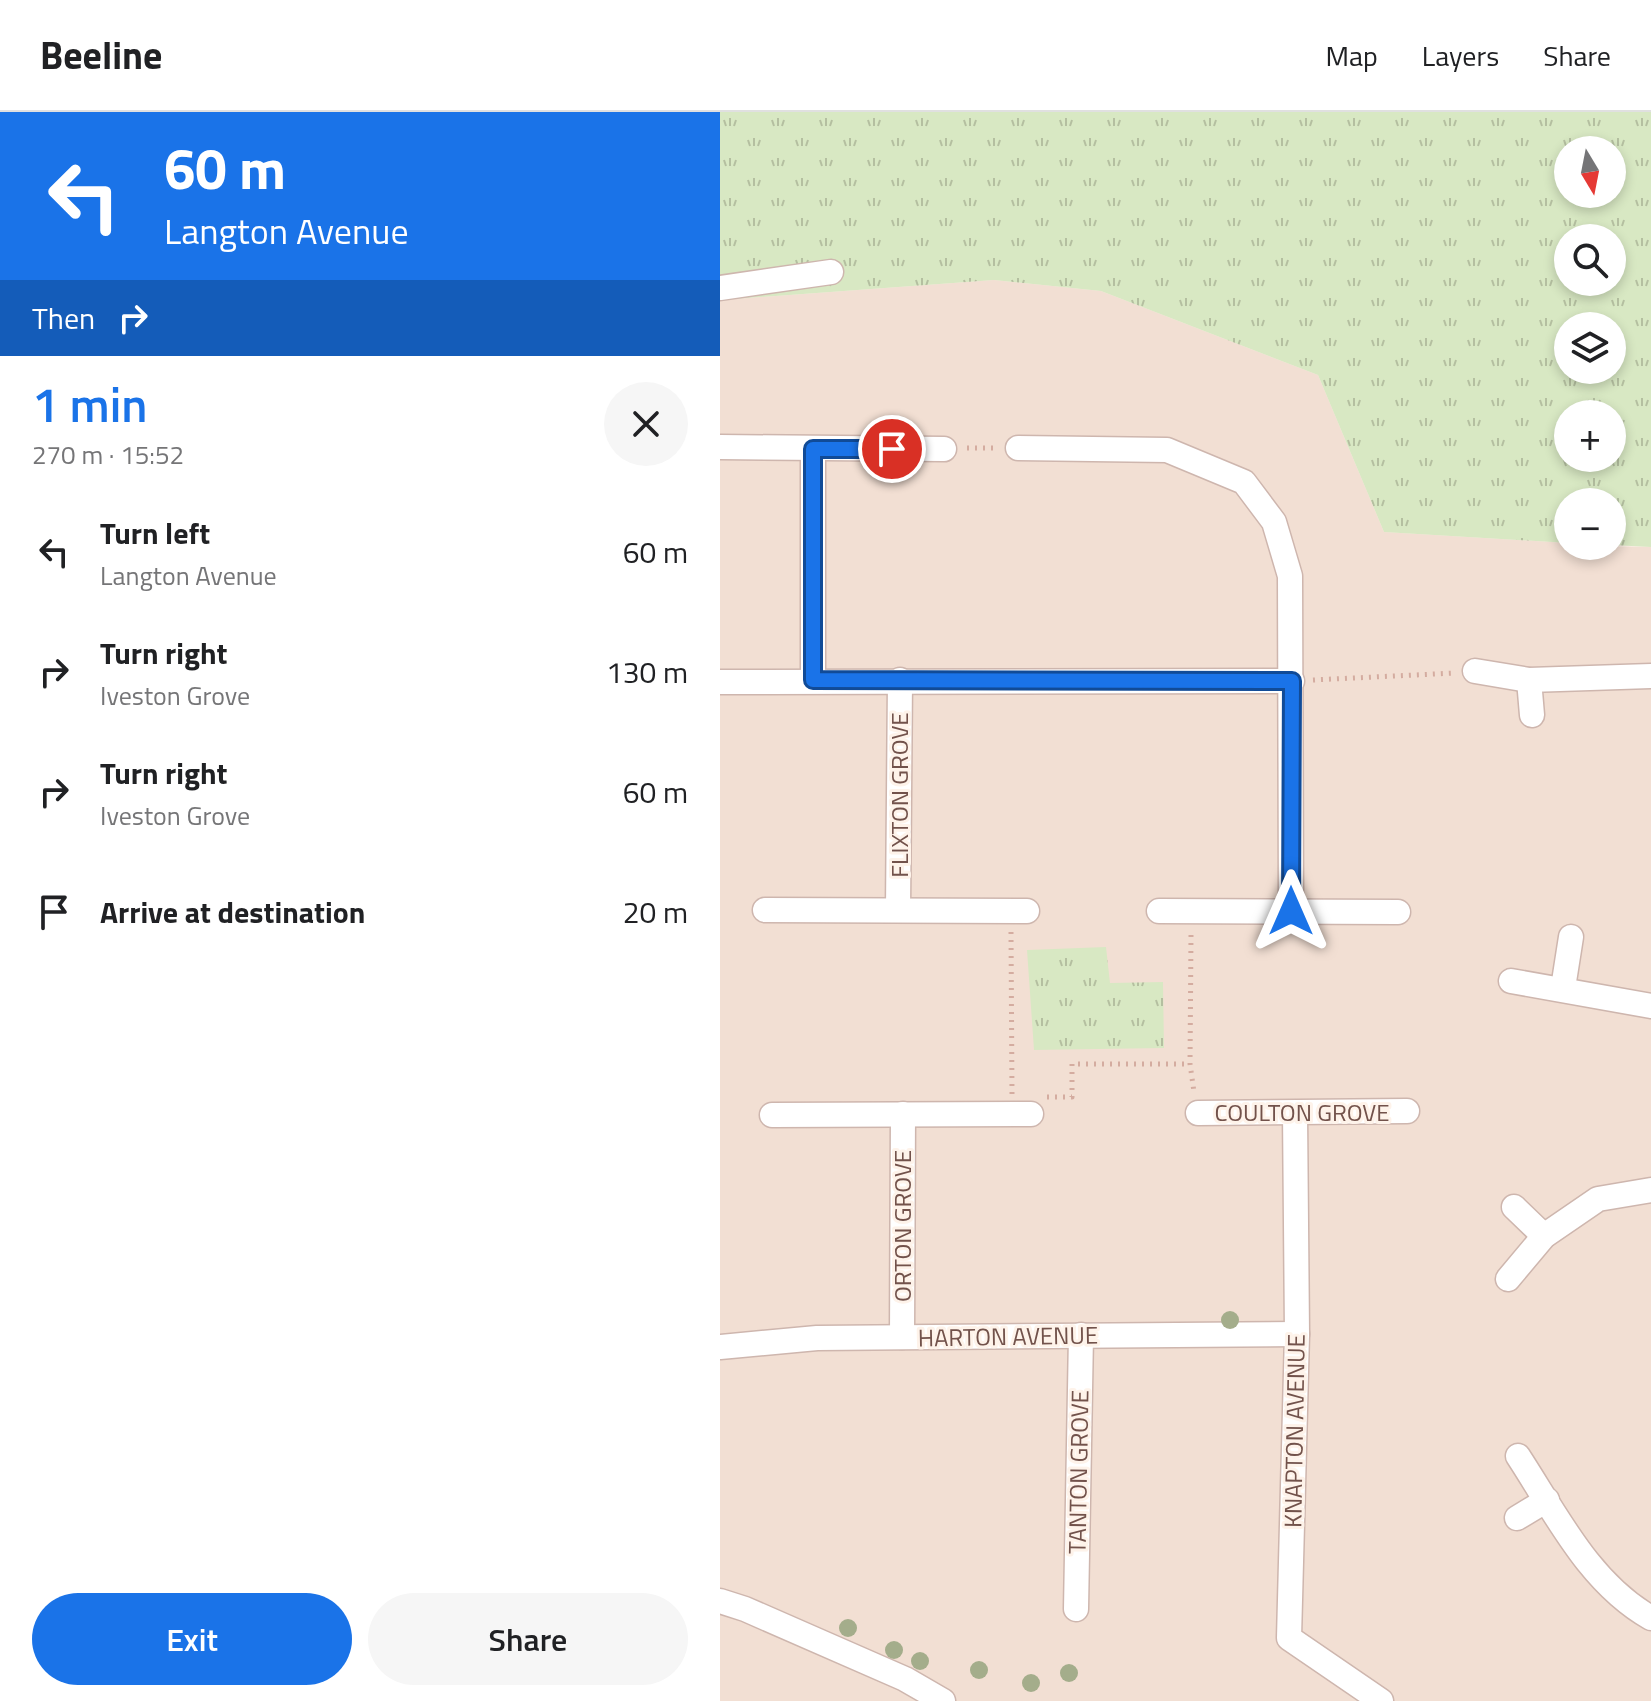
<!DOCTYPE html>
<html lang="en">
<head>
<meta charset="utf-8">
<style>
  :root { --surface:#fff; --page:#f6f6f6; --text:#202124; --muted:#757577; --line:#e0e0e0; --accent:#1a73e8 }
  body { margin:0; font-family:"Titillium Web",sans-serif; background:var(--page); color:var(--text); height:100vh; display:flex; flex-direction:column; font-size:30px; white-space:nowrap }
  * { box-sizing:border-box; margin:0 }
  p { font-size:26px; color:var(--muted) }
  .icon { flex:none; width:44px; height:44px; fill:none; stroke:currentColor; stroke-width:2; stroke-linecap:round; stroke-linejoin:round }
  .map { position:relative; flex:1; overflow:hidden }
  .drawer { display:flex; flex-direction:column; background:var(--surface); width:720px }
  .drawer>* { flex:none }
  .hud { background:#1a73e8; color:#fff; overflow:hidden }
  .needle { width:52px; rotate:170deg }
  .buttons { position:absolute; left:834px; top:24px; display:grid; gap:16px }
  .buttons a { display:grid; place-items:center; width:72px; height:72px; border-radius:50%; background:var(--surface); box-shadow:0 4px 12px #0003; font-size:40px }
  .pin { position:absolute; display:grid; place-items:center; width:68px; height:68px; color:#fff; margin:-34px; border:4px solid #fff; border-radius:50%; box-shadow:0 2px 8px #0007 }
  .me { position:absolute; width:88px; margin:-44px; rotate:0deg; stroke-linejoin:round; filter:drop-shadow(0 0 6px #0008) }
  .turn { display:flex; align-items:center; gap:28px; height:168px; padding:0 32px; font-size:36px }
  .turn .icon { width:104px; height:104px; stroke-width:2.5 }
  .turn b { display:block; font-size:56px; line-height:68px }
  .then { display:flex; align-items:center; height:76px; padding:0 32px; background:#0003; gap:16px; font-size:30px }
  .round { display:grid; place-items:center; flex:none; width:84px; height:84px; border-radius:42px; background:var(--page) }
  .head { display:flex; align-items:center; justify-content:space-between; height:136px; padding:0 32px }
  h1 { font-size:48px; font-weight:600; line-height:60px; color:var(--accent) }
  .action { display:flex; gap:16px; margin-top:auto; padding:16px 32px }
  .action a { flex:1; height:92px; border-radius:48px; background:var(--accent); color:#fff; font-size:32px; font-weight:600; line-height:92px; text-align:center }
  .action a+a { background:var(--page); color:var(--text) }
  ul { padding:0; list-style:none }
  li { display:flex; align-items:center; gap:24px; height:120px; padding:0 32px }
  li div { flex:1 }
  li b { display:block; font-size:30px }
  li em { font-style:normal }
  header { display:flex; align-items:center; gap:48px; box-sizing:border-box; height:112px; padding:0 40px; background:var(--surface); border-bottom:2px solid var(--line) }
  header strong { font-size:38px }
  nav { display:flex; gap:44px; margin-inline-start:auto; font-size:28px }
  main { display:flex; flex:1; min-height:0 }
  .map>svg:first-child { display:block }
  .residential { fill:#f2dfd3 }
  .grass { fill:url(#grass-tufts); fill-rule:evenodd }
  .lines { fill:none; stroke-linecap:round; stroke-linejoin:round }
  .minor-casing { stroke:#ceb6ae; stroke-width:27 }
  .path { stroke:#d4aca0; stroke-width:5; stroke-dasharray:2 6; stroke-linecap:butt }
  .minor { stroke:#fff; stroke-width:24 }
  .tree { fill:#a4ad8b }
  .route-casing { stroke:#114b97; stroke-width:20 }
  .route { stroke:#1a73e8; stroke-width:14 }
  .labels { text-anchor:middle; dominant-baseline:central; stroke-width:6; stroke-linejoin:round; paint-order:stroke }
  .street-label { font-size:24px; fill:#72524b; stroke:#fef3ea }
</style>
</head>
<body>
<header>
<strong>Beeline</strong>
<nav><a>Map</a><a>Layers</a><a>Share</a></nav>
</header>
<main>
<section class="drawer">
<div class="hud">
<div class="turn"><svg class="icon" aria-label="left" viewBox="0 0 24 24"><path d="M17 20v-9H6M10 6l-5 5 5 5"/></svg><div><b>60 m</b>Langton Avenue</div></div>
<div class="then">Then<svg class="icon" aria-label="right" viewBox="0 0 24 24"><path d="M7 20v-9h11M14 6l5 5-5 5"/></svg></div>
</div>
<div class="head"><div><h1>1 min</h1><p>270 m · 15:52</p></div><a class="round"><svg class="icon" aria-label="close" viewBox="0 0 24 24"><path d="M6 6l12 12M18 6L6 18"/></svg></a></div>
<ul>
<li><svg class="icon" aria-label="left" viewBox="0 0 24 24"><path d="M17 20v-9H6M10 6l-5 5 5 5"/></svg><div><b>Turn left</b><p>Langton Avenue</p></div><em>60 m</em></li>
<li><svg class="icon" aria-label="right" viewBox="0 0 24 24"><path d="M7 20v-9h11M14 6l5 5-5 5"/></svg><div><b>Turn right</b><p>Iveston Grove</p></div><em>130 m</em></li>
<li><svg class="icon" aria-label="right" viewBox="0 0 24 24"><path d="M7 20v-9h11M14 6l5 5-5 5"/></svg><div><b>Turn right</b><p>Iveston Grove</p></div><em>60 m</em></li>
<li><svg class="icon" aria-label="arrive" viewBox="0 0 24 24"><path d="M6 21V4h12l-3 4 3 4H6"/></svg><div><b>Arrive at destination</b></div><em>20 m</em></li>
</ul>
<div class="action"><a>Exit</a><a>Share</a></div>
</section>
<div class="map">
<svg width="931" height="1589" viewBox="0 0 931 1589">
  <defs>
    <pattern id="grass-tufts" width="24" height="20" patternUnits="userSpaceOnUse" patternTransform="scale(2)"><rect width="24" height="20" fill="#d8e8c3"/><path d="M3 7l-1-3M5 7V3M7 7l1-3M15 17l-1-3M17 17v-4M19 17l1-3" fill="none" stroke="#b4bfa0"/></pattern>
  </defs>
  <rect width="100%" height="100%" fill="#fbeee4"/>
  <path class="residential" d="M274 168 381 179 598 263 664 420 848 431V434L931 435V1589H0V188Z"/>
  <g class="grass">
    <path d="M0 0H931V435L892 433V390H848V431L664 420 598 263 381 179 274 168 0 188ZM848 38H892V82H848ZM848 126H892V170H848ZM848 214H892V258H848ZM848 302H892V346H848Z"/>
    <path d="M386 835 390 871 443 870 444 936 314 938 307 838Z"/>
  </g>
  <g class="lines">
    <g class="minor-casing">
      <g id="minor">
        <path d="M0 176 111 160"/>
        <path d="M0 335 224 337"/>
        <path d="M298 336 447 338 524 370 554 410 570 464 571 799"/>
        <path d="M755 559 809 568 931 564"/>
        <path d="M93 568V337"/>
        <path d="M809 568 812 603"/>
        <path d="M0 570 572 569"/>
        <path d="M45 798 307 799"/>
        <path d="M178 798 180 568"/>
        <path d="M439 799 678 800"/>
        <path d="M791 869 931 894"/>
        <path d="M843 876 851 825"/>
        <path d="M478 1001 687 999"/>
        <path d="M575 1001 577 1222 569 1526 661 1589"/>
        <path d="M52 1003 311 1002"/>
        <path d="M794 1095 824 1124"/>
        <path d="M788 1167 824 1124 878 1087 931 1078"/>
        <path d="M182 1225 183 1002"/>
        <path d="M0 1235 97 1226 577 1222"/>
        <path d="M798 1344C836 1402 869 1471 931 1506"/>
        <path d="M797 1406 827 1388"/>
        <path d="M0 1489 25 1497 185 1567 223 1589"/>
        <path d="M356 1497 361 1223"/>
      </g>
    </g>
    <g class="path">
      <path d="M247 336H277"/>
      <path d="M593 568 735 561"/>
      <path d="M291 820 292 982"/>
      <path d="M471 823 470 952 474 980"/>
      <path d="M327 985H352V952H470"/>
    </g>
    <use href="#minor" class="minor"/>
  </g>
  <g class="tree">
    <circle cx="510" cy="1208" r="9"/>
    <circle cx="128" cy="1516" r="9"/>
    <circle cx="174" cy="1538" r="9"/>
    <circle cx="200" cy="1549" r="9"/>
    <circle cx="259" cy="1558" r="9"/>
    <circle cx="349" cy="1561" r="9"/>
    <circle cx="311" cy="1571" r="9"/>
  </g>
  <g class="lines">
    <g class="route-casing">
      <path id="route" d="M172 337H93V568L572 569 571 799"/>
    </g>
    <use href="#route" class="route"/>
  </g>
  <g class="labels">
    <g class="street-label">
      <text transform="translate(179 683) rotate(-90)">FLIXTON GROVE</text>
      <text x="582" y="1000">COULTON GROVE</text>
      <text transform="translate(182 1114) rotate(-90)">ORTON GROVE</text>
      <text transform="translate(288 1224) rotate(-1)">HARTON AVENUE</text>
      <text transform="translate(574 1319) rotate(-89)">KNAPTON AVENUE</text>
      <text transform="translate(358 1360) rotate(-89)">TANTON GROVE</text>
    </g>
  </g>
</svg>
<div class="buttons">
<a><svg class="needle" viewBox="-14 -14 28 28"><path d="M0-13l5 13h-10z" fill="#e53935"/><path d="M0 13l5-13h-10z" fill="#757577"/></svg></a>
<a><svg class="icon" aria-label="search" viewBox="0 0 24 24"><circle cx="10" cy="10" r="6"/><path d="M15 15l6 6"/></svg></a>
<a><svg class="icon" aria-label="layers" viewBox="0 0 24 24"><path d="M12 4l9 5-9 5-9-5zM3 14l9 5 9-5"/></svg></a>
<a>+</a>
<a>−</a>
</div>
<div class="pin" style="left:172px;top:337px;background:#d93025"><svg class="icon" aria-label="arrive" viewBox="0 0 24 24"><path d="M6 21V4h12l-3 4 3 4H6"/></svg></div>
<svg class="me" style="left:571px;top:799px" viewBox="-20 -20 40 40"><path d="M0-17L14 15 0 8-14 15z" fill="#1a73e8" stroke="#fff" stroke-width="4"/></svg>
</div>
</main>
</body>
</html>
